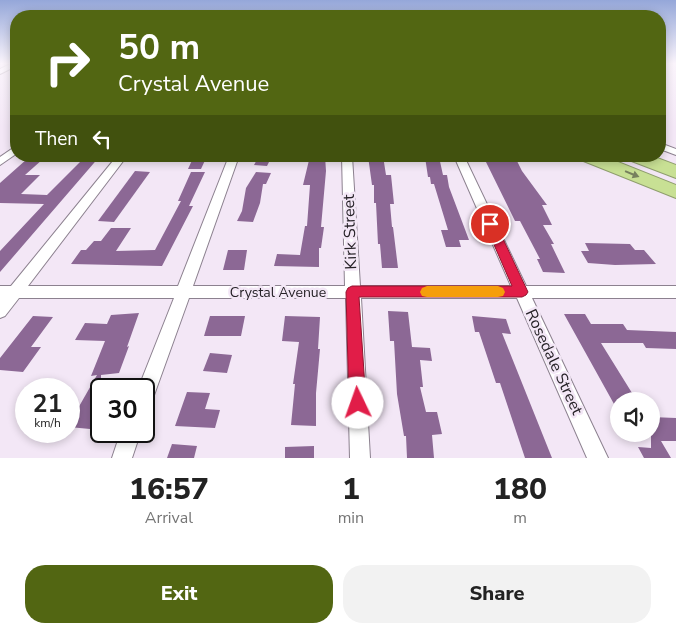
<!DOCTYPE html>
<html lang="en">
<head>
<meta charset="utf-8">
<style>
  :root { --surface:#fff; --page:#f2f2f2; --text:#222; --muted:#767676; --accent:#526612 }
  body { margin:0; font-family:"Nunito Sans",sans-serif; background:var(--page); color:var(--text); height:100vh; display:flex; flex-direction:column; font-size:19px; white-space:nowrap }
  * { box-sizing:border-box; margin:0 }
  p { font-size:16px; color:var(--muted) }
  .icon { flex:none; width:28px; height:28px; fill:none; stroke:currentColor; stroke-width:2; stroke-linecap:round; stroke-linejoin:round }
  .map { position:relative; height:458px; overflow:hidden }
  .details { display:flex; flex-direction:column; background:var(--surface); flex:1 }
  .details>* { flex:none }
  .guide { position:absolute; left:10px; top:10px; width:656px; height:152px; border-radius:20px; box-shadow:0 2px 8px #0003; background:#526612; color:#fff; overflow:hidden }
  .fabs { position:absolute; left:610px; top:392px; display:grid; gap:10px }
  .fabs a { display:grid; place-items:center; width:50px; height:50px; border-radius:50%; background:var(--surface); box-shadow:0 2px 8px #0003; font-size:25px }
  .speed { position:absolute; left:15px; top:378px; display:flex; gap:10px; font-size:25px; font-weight:700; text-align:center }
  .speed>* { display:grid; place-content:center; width:65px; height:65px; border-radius:50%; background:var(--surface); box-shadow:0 2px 8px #0003; line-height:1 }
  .speed small { font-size:12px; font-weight:400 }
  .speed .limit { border:2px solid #111; border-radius:8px; background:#fff; color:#111 }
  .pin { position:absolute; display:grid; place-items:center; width:42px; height:42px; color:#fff; margin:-21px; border:2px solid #fff; border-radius:50%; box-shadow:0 1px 5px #0007 }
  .me { position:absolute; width:55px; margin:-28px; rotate:357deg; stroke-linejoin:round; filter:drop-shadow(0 0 4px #0008) }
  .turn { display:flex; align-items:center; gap:18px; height:105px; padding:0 25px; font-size:22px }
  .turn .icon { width:65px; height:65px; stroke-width:2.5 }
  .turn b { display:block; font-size:35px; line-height:42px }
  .then { display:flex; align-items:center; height:48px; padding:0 25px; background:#0003; gap:10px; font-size:19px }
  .eta { display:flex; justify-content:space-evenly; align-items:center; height:85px; text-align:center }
  .eta b { font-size:30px; font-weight:800; line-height:35px }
  .button { display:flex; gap:10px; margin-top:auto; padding:10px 25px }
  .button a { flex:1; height:58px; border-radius:20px; background:var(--accent); color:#fff; font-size:20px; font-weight:800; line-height:58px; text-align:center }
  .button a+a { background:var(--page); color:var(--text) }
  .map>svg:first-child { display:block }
  .building { fill:#8c6895 }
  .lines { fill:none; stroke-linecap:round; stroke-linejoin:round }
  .minor-casing { stroke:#8c818f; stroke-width:2 }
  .motorway-casing { stroke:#8f9e6e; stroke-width:2 }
  .minor { fill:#fff; fill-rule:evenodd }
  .motorway { fill:#c8e094; fill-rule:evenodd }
  .oneway { fill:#77815e }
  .route { fill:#e11d48; stroke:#92132f }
  .slow { fill:#f59e0b }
  .labels { text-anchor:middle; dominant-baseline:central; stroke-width:5; stroke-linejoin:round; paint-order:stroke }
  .street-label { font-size:14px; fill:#262227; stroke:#f3e7f6 }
  .near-street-label { font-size:16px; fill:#262227; stroke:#f3e7f6 }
</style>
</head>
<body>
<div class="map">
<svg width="676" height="458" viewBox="0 0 676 458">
  <rect width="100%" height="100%" fill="#f3e7f6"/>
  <g class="building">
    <path d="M86 156H100L0 272V251L44 204 0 203V183L27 159H43L25 175H40L21 194 47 195Z"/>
    <path d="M194 156H207L201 169H188Z"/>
    <path d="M259 156H272L267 166 254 165Z"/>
    <path d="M310 156H325L326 171 321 227H324L321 248H319V267L274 266 277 254 300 255 305 226H307L310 185H303Z"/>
    <path d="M368 156H383L386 175H391L394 204H390L392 227H393L398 268H382L380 244H378L376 203H374V185H372Z"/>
    <path d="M425 157H439L443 175H447L449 187 469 240H459L461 247H446L441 230H448L434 184H431L430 177H428Z"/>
    <path d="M504 157H515L522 171 547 205H542L552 225H543L554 244H551L565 273 543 272 537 259H540L520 221H515L485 160H505Z"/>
    <path d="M135 171 150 172 114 222 98 221Z"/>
    <path d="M191 172H205L189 206H193L162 266 71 264 81 250H86L94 241H101L111 228H131L116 251 155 250 181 201H178Z"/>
    <path d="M256 172 271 173 266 184H263L260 203 253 222 237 221 242 211 246 188Z"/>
    <path d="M585 243 630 244 635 250H644L656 264 615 265 588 263 581 251H589Z"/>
    <path d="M228 250H247L244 270H223Z"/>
    <path d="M388 311 408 312 412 347 430 348 432 361 420 360 423 387H420L426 412H437L442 434 432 435 434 458H407L406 436H404L397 394 394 341H390Z"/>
    <path d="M139 313 127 347 129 346 119 373 101 375V409L90 429 69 427V424L97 375 91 376 105 341 75 340 85 323 107 324 111 315Z"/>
    <path d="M564 314H585L591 324H623L627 330 676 332V349L646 348 643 343H601L637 401H619V413Z"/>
    <path d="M33 316 53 317 31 347H41L23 372 0 370V358Z"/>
    <path d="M210 316H245L241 336H204Z"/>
    <path d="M285 316 320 317 318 349H320L316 393V426L291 425 295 384H293L299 342 282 341Z"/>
    <path d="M472 316 506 319 511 334 502 333 552 458H525L500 383H496L479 332H475Z"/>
    <path d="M210 353 232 355 227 373 203 371Z"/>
    <path d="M187 392 210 393 205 409 220 410 215 428 175 426Z"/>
    <path d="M651 417 676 418V441H661L671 458H644L638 447 651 448Z"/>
    <path d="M172 444 197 446 194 458H167Z"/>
    <path d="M314 446V458H285V447Z"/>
  </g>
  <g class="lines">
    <g class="minor-casing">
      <g id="minor">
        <path d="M12 63H16V66L0 74V69Z"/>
        <path d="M660 143 676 149V155L660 149Z"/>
        <path d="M16 146V154L0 165V157Z"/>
        <path d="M117 156H127L28 286H178L229 156H239L193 286H345L342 156H352L360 286H511L454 156H464L526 286H676V298H532L608 458H587L517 298H361L370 458H350L346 298H189L153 398 151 405 144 407V389H138L174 298H19L5 316 0 318V286H11Z"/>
        <path d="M121 431H141L132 458H112Z"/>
      </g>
    </g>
    <g class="motorway-casing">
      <g id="motorway">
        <path d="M578 156H603L676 185V198L581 160Z"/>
        <path d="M626 156H652L676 165V178L629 160Z"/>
      </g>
    </g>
    <use href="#minor" class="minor"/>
    <use href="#motorway" class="motorway"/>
  </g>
  <defs><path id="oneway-solid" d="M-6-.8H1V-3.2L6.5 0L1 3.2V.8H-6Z" transform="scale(1.25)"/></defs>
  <use class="oneway" href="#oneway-solid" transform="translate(632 174) rotate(22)"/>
  <linearGradient id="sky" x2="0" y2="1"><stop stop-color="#95a7d9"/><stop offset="0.5" stop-color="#faf4fb"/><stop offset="1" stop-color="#faf4fb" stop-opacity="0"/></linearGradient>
  <rect width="676" height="127" fill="url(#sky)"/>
  <path class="route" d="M490 220 496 224 528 292 526 295 522 297H359L366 403 364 409 358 411 351 409 349 403 346 292 348 288 352 286H512L485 224Z"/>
  <path class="slow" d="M427 286H498L503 288 505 292 503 296 498 297H427L422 296 420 292 422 288Z"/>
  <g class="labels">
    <g class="street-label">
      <text x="278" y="292">Crystal Avenue</text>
    </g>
    <g class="near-street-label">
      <text transform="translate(350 232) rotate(-92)">Kirk Street</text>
      <text transform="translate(554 362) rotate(65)">Rosedale Street</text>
    </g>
  </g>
</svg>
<div class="fabs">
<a><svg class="icon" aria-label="sound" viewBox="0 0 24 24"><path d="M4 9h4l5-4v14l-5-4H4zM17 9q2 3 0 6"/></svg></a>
</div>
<div class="speed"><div>21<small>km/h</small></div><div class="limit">30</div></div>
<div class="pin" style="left:490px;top:224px;background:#d93025"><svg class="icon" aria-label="arrive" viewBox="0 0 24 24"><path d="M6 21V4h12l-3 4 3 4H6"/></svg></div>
<svg class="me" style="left:358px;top:403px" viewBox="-20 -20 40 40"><circle r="19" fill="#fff"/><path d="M0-13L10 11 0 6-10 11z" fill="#e11d48"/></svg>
<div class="guide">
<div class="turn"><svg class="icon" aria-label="right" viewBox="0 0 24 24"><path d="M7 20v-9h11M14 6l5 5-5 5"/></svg><div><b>50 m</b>Crystal Avenue</div></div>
<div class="then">Then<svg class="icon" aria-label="left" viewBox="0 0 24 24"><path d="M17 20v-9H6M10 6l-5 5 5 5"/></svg></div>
</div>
</div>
<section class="details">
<div class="eta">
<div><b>16:57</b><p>Arrival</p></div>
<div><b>1</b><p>min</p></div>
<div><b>180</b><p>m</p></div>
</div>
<div class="button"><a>Exit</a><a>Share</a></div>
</section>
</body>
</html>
